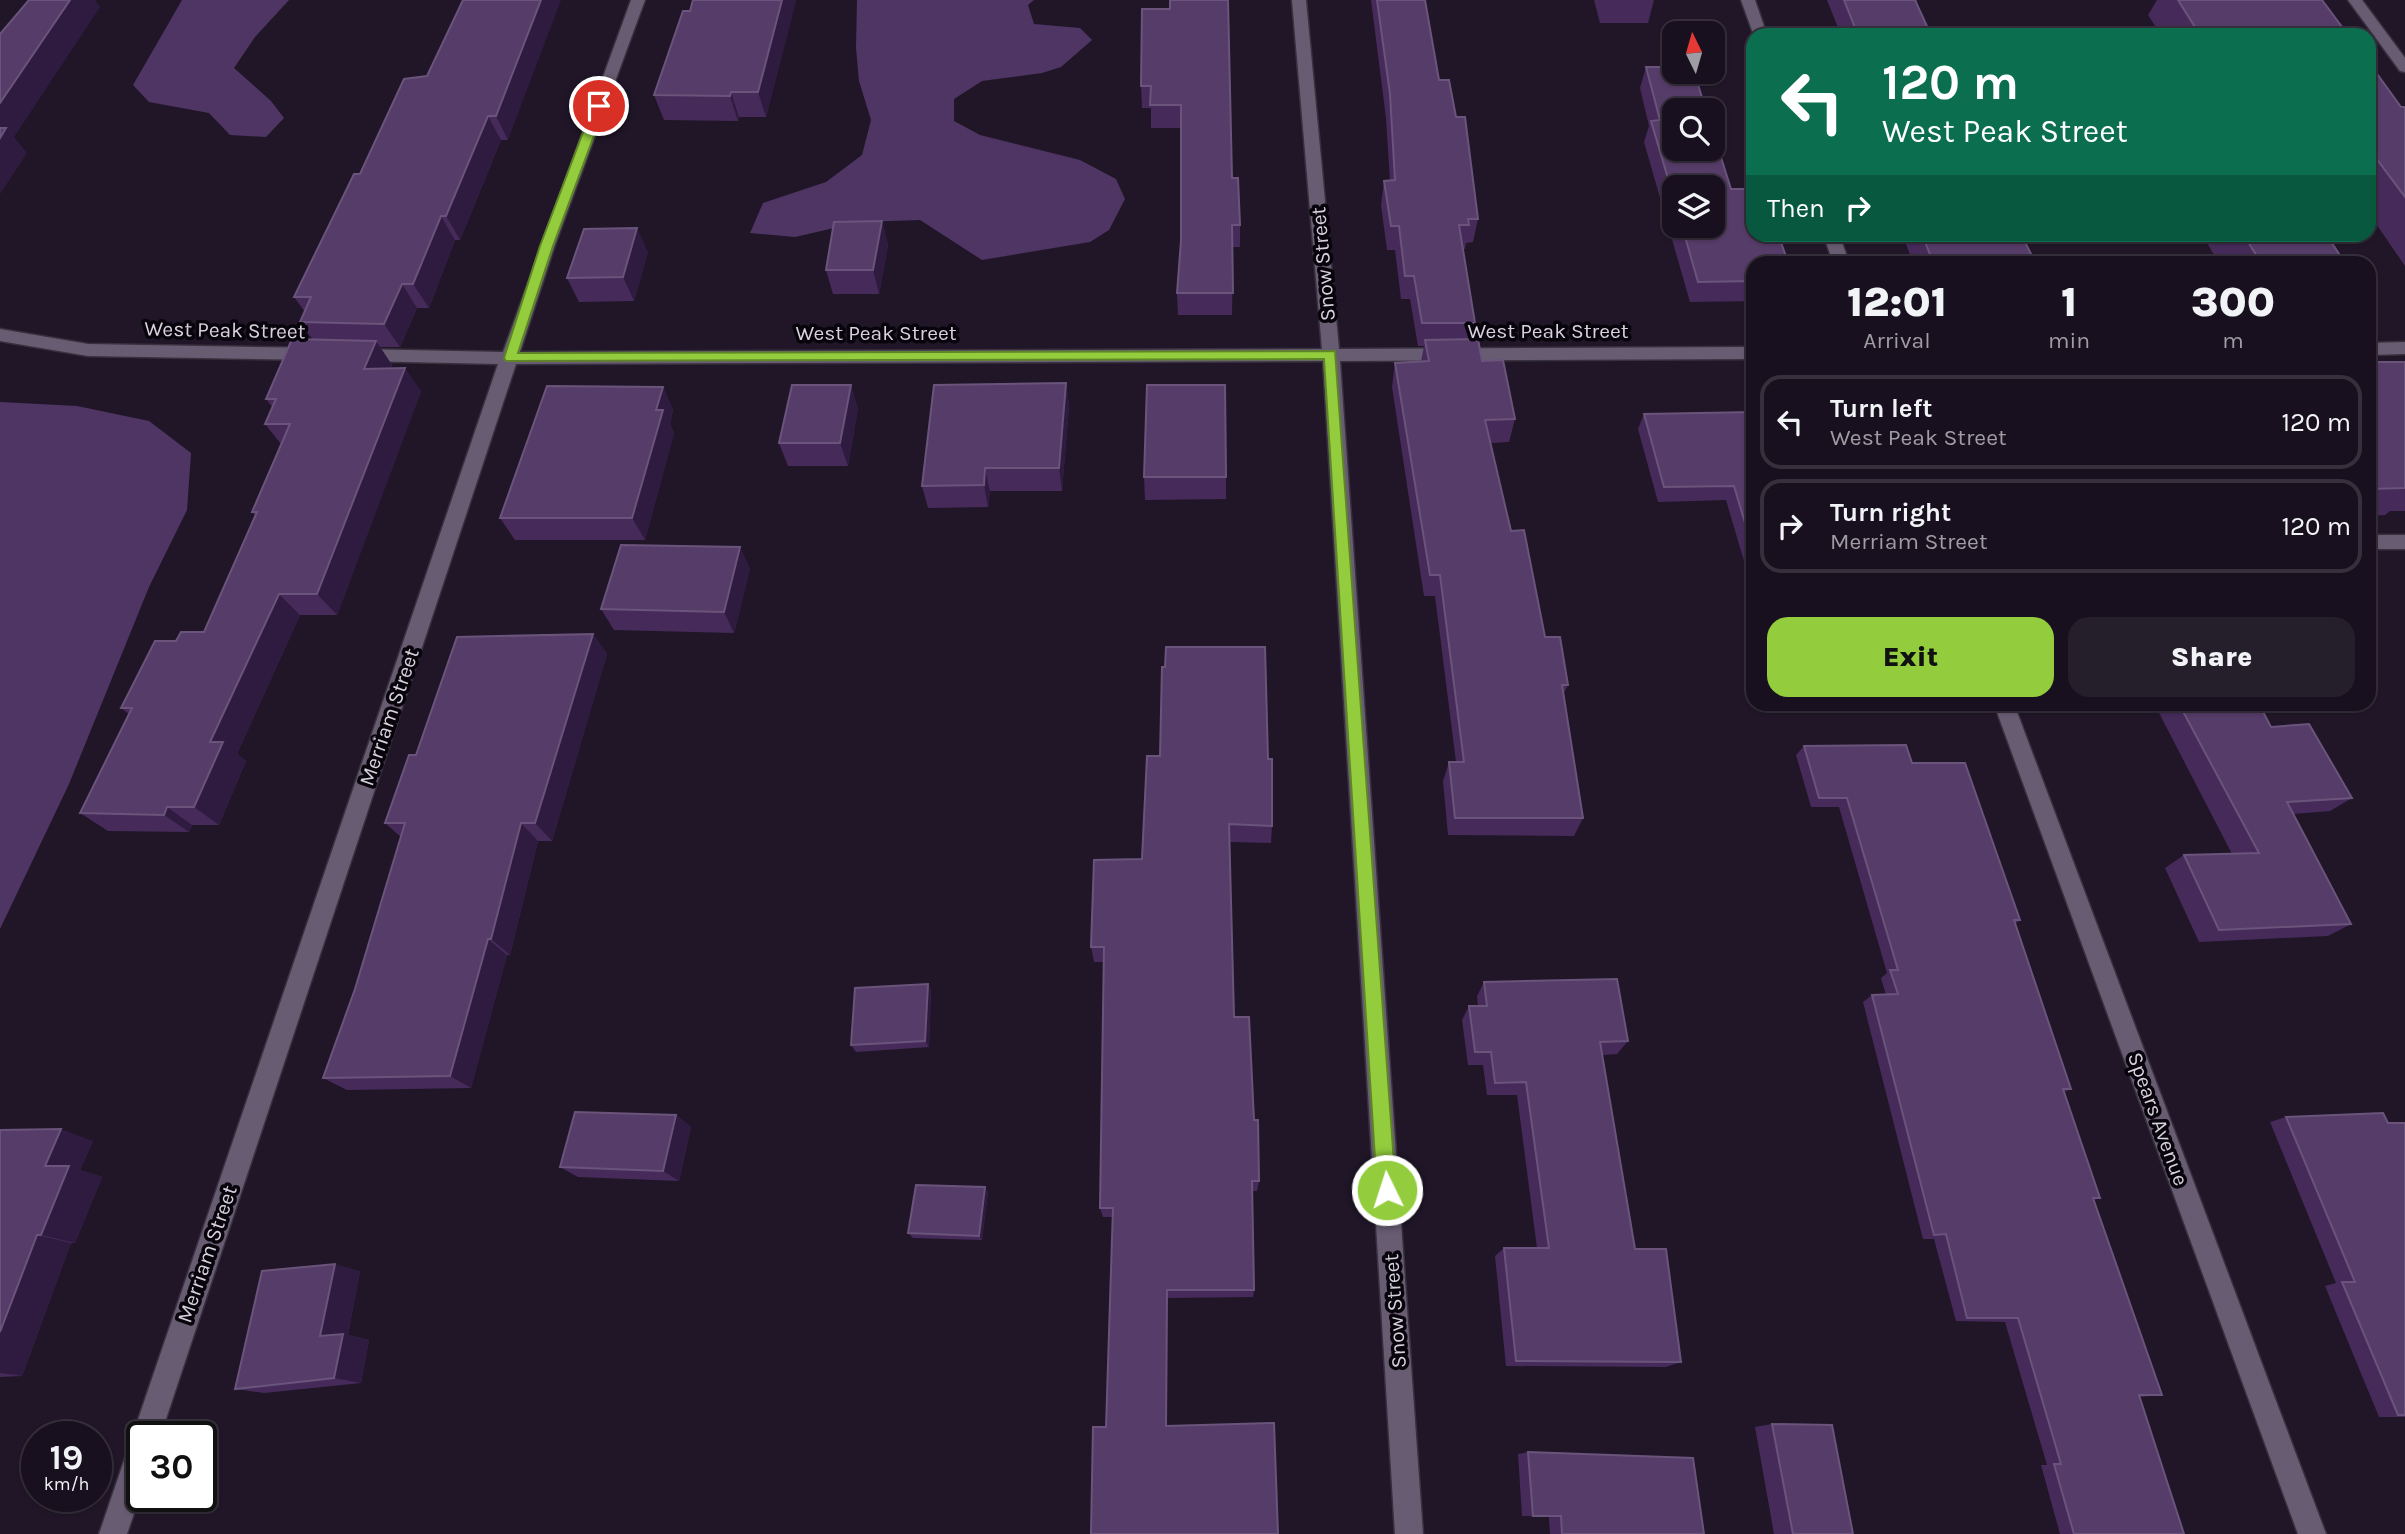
<!DOCTYPE html>
<html lang="en">
<head>
<meta charset="utf-8">
<style>
  :root { --surface:#18101e; --page:#251e2b; --text:#f1f3f6; --muted:#9f9da4; --line:#36303c; --accent:#93cd3d }
  body { margin:0; font-family:Karla,sans-serif; background:var(--page); color:var(--text); height:100vh; display:flex; flex-direction:column; font-size:26px; white-space:nowrap }
  * { box-sizing:border-box; margin:0 }
  p { font-size:23px; color:var(--muted) }
  .icon { flex:none; width:38px; height:38px; fill:none; stroke:currentColor; stroke-width:2; stroke-linecap:round; stroke-linejoin:round }
  .map { position:relative; flex:1; overflow:hidden }
  .details { position:absolute; left:1746px; top:256px; width:630px; height:455px; display:flex; flex-direction:column; background:var(--surface); border-radius:21px; box-shadow:0 2px 5px #0004,0 0 0 2px var(--line) }
  .details>* { flex:none }
  .hud { position:absolute; left:1746px; top:28px; width:630px; height:214px; border-radius:21px; box-shadow:0 2px 5px #0004,0 0 0 2px var(--line); background:#0b6e4f; color:#fff; overflow:hidden }
  .needle { width:46px; rotate:355deg }
  .tools { position:absolute; left:1662px; top:21px; display:grid; gap:14px }
  .tools a { display:grid; place-items:center; width:63px; height:63px; border-radius:14px; background:var(--surface); box-shadow:0 2px 5px #0004,0 0 0 2px var(--line); font-size:35px }
  .speed { position:absolute; left:21px; top:1421px; display:flex; gap:14px; font-size:35px; font-weight:700; text-align:center }
  .speed>* { display:grid; place-content:center; width:91px; height:91px; border-radius:50%; background:var(--surface); box-shadow:0 2px 5px #0004,0 0 0 2px var(--line); line-height:1 }
  .speed small { font-size:18px; font-weight:400 }
  .speed .limit { border:4px solid #111; border-radius:10px; background:#fff; color:#111 }
  .pin { position:absolute; display:grid; place-items:center; width:60px; height:60px; color:#fff; margin:-30px; border:4px solid #fff; border-radius:50%; box-shadow:0 2px 7px #0007 }
  .me { position:absolute; width:77px; margin:-38px; rotate:356deg; stroke-linejoin:round; filter:drop-shadow(0 0 5px #0008) }
  .turn { display:flex; align-items:center; gap:24px; height:147px; padding:0 21px; font-size:32px }
  .turn .icon { width:91px; height:91px; stroke-width:2.5 }
  .turn b { display:block; font-size:49px; line-height:60px }
  .then { display:flex; align-items:center; height:66px; padding:0 21px; background:#0003; gap:14px; font-size:26px }
  .eta { display:flex; justify-content:space-evenly; align-items:center; height:119px; text-align:center }
  .eta b { font-size:42px; font-weight:800; line-height:49px }
  .primary-button { display:flex; gap:14px; margin-top:auto; padding:14px 21px }
  .primary-button a { flex:1; height:80px; border-radius:21px; background:var(--accent); color:#111; font-size:28px; font-weight:800; line-height:80px; text-align:center }
  .primary-button a+a { background:var(--page); color:var(--text) }
  ul { padding:0; list-style:none }
  li { display:flex; align-items:center; gap:21px; height:94px; margin:0 14px 10px; padding:0 7px; border:4px solid var(--line); border-radius:21px }
  li div { flex:1 }
  li b { display:block; font-size:26px }
  li em { font-style:normal }
  .map>svg:first-child { display:block }
  .green { fill:#4f3563 }
  .lines { fill:none; stroke-linecap:round; stroke-linejoin:round }
  .lane-casing { stroke:#37303d; stroke-width:3 }
  .street-casing { stroke:#37303d; stroke-width:3 }
  .lane { fill:#685c73; fill-rule:evenodd }
  .street { fill:#685c73; fill-rule:evenodd }
  .wall { fill:#462b5a; fill-rule:evenodd }
  .shaded-wall { fill:#301b40 }
  .building { fill:#563c68; stroke:#6a547b; stroke-width:2 }
  .route { fill:#93cd3d; stroke:#608528; stroke-width:2 }
  .labels { text-anchor:middle; dominant-baseline:central; stroke-width:7; stroke-linejoin:round; paint-order:stroke }
  .street-label { font-size:21px; fill:#d8d1de; stroke:#08040b }
</style>
</head>
<body>
<div class="map">
<svg width="2405" height="1534" viewBox="0 0 2405 1534">
  <rect width="100%" height="100%" fill="#201628"/>
  <g class="green">
    <path d="M182 0H289L255 37 234 68 271 101 284 118 266 137 230 135 209 113 149 102 133 85Z"/>
    <path d="M857 0H1034L1028 5 1034 24 1080 28 1092 40 1061 67 1042 73 982 81 954 99V121L980 135 1080 160 1116 179 1125 199 1109 230 1090 242 982 260 920 220 860 222 795 237 750 233 763 203 826 182 862 155 871 120 859 81 856 48Z"/>
    <path d="M0 402 77 406 149 421 191 453 187 510 149 587 69 784 0 929Z"/>
  </g>
  <g class="lines">
    <g class="lane-casing">
      <rect id="lane" x="2370" y="535" width="35" height="14"/>
    </g>
    <g class="street-casing">
      <g id="street">
        <path d="M631 0H645L555 245 520 352 1322 349 1292 0H1306L1339 349 1754 347V359L1340 361 1423 1534H1395L1323 361 516 364 160 1437H142V1490L127 1534H99L498 364 358 361 349 355 358 349 503 352Z"/>
        <path d="M1741 0H1755L1767 35 1754 36Z"/>
        <path d="M2348 0H2362L2405 58V72L2400 71Z"/>
        <path d="M1823 234H1839L1849 262H1833Z"/>
        <path d="M0 329 88 344 315 348 324 354 315 360 88 356 0 341Z"/>
        <path d="M2405 342V354L2370 355V343Z"/>
        <path d="M1994 704H2014L2326 1534H2298Z"/>
      </g>
    </g>
    <use href="#lane" class="lane"/>
    <use href="#street" class="street"/>
  </g>
  <g class="wall">
    <path d="M463 0 508 140H501L460 240H455L429 308H417L400 347H380L392 365 391 368 421 391 337 615H300L237 754 246 761 219 825H192L189 832 108 831 80 813 129 714 121 708 176 641 204 632 255 515 252 512 281 444 265 424 273 408 266 399 313 340 300 322 305 312 294 297 360 174 427 76Z"/>
    <path d="M693 0H796L766 117H739L738 121 664 120 654 95 690 11Z"/>
    <path d="M1169 0H1228L1232 178 1240 225V247H1233L1232 315H1178L1177 293 1181 241V128H1151V108H1142L1141 86 1170 9Z"/>
    <path d="M1371 0H1425L1439 80 1478 219 1473 242 1466 243 1465 249H1463L1475 323 1472 340 1482 361 1515 419 1509 442 1491 443 1511 531 1545 637 1568 685 1563 695 1583 818 1574 836 1448 835 1443 781 1449 762H1456L1435 596H1424L1392 387 1395 363 1421 362 1424 346H1418L1410 299H1401L1395 250H1387L1381 205 1384 181H1390L1386 118Z"/>
    <path d="M1594 0H1654L1648 23H1600Z"/>
    <path d="M1827 0H1917L1916 3 1931 35H1841Z"/>
    <path d="M2157 0H2322L2348 35H2161L2148 15Z"/>
    <path d="M2370 64 2401 107H2405V266L2370 215Z"/>
    <path d="M1646 67 1754 262V301L1690 302 1644 142 1649 126 1640 88ZM1675 187 1713 226H1675Z"/>
    <path d="M882 221 888 245 879 294H833L826 270Z"/>
    <path d="M1902 234H2015L2019 242 2035 262H1913Z"/>
    <path d="M2202 234H2326L2343 260 2341 262H2218Z"/>
    <path d="M648 252 634 301 579 302 567 278Z"/>
    <path d="M2370 362H2405V511H2390L2385 515 2370 516Z"/>
    <path d="M1066 383 1069 406 1062 491H990L988 507 928 508 922 486Z"/>
    <path d="M663 387 673 410 670 424 674 433 645 540H515L500 518Z"/>
    <path d="M858 408 848 466H788L779 443Z"/>
    <path d="M1754 412V595L1726 500 1658 502 1638 429 1644 414Z"/>
    <path d="M1144 477H1226V499L1145 500Z"/>
    <path d="M750 568 734 633 614 630 601 609Z"/>
    <path d="M593 634 607 654 552 841H538L510 955H507L471 1088 347 1090 323 1078 355 989 401 837 385 823 416 755Z"/>
    <path d="M2140 704H2259L2271 727 2352 798 2330 811 2293 814 2351 924 2328 936 2199 942 2165 868 2184 855 2232 854 2158 711H2144Z"/>
    <path d="M1804 746 1912 763 2020 920 2015 924 2071 1089 2064 1092 2100 1198 2094 1200 2162 1395 2140 1397 2184 1534H2060L2041 1465H2047L2005 1322 1956 1321 1934 1239H1923L1863 1002 1872 995H1886L1881 978 1887 973 1839 807H1811L1796 755Z"/>
    <path d="M1160 756 1268 759 1272 826 1271 843 1230 842 1234 1017 1254 1120 1259 1181 1257 1191H1252L1254 1290 1253 1297 1168 1298 1106 1427 1113 1217H1103L1100 1208 1104 962H1094L1091 947 1142 859Z"/>
    <path d="M1484 982 1628 1041 1617 1054 1602 1055 1635 1249 1681 1362 1666 1367 1506 1366 1495 1256 1504 1248H1537L1517 1095H1487L1483 1065H1468L1462 1020 1469 1006H1478L1477 996Z"/>
    <path d="M928 984 931 991 929 1047 856 1052 851 1045Z"/>
    <path d="M676 1115 691 1127 679 1181 578 1177 560 1167Z"/>
    <path d="M2286 1117 2388 1123H2405V1417H2379L2325 1286 2336 1283 2270 1122Z"/>
    <path d="M0 1130 93 1141 80 1170 102 1177 75 1243H71L22 1376 0 1377Z"/>
    <path d="M985 1187 988 1192 982 1240 913 1238 908 1233Z"/>
    <path d="M360 1271 348 1335 369 1340 361 1383 264 1393 235 1389Z"/>
    <path d="M1772 1424 1853 1534H1774L1755 1427Z"/>
    <path d="M1528 1452 1704 1534H1550L1549 1517 1522 1516 1518 1454Z"/>
  </g>
  <g class="shaded-wall">
    <path d="M70 0H95L100 7 14 137 27 153 0 194V103Z"/>
    <path d="M541 0H561L508 140 496 116Z"/>
    <path d="M782 0H796L766 117 758 92Z"/>
    <path d="M731 92 739 117 738 121 730 96Z"/>
    <path d="M488 116 501 140 460 240 446 216Z"/>
    <path d="M441 216 455 240 429 308 413 284Z"/>
    <path d="M882 221 888 245 879 294 873 270Z"/>
    <path d="M637 228 648 252 634 301 623 277Z"/>
    <path d="M402 284 417 308 400 347 384 324Z"/>
    <path d="M376 341 392 365 381 392 364 369Z"/>
    <path d="M405 368 421 391 337 615 317 594Z"/>
    <path d="M1066 383 1069 406 1062 491 1059 468Z"/>
    <path d="M851 385 858 408 848 466 840 443Z"/>
    <path d="M663 387 673 410 670 424 674 433 645 540 632 518 656 410Z"/>
    <path d="M985 468 990 491 988 507 984 485Z"/>
    <path d="M740 547 750 568 734 633 724 612Z"/>
    <path d="M279 594 300 615 237 754 246 761 219 825 194 807 210 742Z"/>
    <path d="M593 634 607 654 552 841 535 823Z"/>
    <path d="M167 807 192 825 189 832 164 815Z"/>
    <path d="M521 823 538 841 510 955 491 939Z"/>
    <path d="M488 939 507 955 471 1088 450 1076Z"/>
    <path d="M928 984 931 991 929 1047 925 1041Z"/>
    <path d="M676 1115 691 1127 679 1181 663 1171Z"/>
    <path d="M61 1129 93 1141 80 1170 102 1177 75 1243 41 1235 45 1166Z"/>
    <path d="M985 1187 988 1192 982 1240 979 1236Z"/>
    <path d="M37 1235 71 1243 22 1376 0 1373V1332Z"/>
    <path d="M335 1264 360 1271 348 1335 369 1340 361 1383 334 1378 320 1336Z"/>
    <path d="M1167 1290 1168 1298 1167 1429 1166 1426Z"/>
  </g>
  <g class="building">
    <path d="M29 0H70L0 103V34Z"/>
    <path d="M463 0H541L496 116H488L446 216H441L413 284H402L384 324 300 322 311 297H294L354 174H360L404 79 427 76Z"/>
    <path d="M693 0H782L758 92H731L730 96 654 95 683 11H690Z"/>
    <path d="M1170 0H1228L1232 178H1238L1240 225H1232L1233 293H1177L1181 241V105H1150L1151 86H1141L1142 9H1170Z"/>
    <path d="M1377 0H1425L1439 80H1449L1456 117H1465L1478 219H1468L1469 225H1459L1475 323H1422L1414 276H1405L1399 226H1391L1384 181 1395 180 1390 94Z"/>
    <path d="M1844 0H1915L1931 35H1858Z"/>
    <path d="M2178 0H2322L2348 35H2200Z"/>
    <path d="M2370 64 2401 107H2405V197L2373 154H2370Z"/>
    <path d="M1646 67H1675V72H1694L1706 110H1675V149H1713V132L1731 189H1754V234H1778L1788 262H1754V281L1698 282 1682 226H1713V187H1675V202L1651 121 1660 120Z"/>
    <path d="M0 128H6L0 138Z"/>
    <path d="M882 221 873 270H826L834 222Z"/>
    <path d="M637 228 623 277 567 278 584 229Z"/>
    <path d="M1922 234H2015L2019 242H2025L2035 262H1933Z"/>
    <path d="M2243 234H2326L2343 260 2260 261Z"/>
    <path d="M292 339 376 341 364 369 405 368 317 594H279L210 742H223L194 807H167L164 815 80 813 132 708H121L155 641H176L181 632H204L257 512H252L290 424H265L276 399H266Z"/>
    <path d="M1478 339 1482 361 1503 360 1515 419 1485 420 1511 531 1524 530 1545 637H1560L1568 685H1562L1583 818H1455L1449 762H1464L1440 575H1430L1395 363 1429 361 1425 340Z"/>
    <path d="M2370 362H2405V488L2370 489Z"/>
    <path d="M1066 383 1059 468H985L984 485 922 486 934 385Z"/>
    <path d="M792 385H851L840 443H779Z"/>
    <path d="M1147 385H1225L1226 477H1144Z"/>
    <path d="M547 386 663 387 656 410H663L632 518H500Z"/>
    <path d="M1754 412V553L1734 486 1664 487 1644 414Z"/>
    <path d="M621 545 740 547 724 612 601 609Z"/>
    <path d="M593 634 535 823H521L491 939H488L450 1076 323 1078 355 989 405 823H385L409 755H416L457 637Z"/>
    <path d="M1166 647H1265L1268 759H1272V826L1229 824 1234 1017H1249L1254 1120H1258L1259 1181H1252L1254 1290H1167L1166 1426 1274 1423 1278 1534H1091L1093 1427H1106L1113 1208H1100L1104 947H1091L1094 860 1142 859 1147 756H1160L1162 667H1165Z"/>
    <path d="M2179 704H2259L2271 727 2309 724 2352 798 2287 802 2351 924 2219 930 2184 855 2259 853Z"/>
    <path d="M1906 745 1912 763H1965L2020 920H2014L2071 1089H2063L2100 1198H2093L2162 1395H2139L2184 1534H2074L2054 1464H2061L2018 1318H1967L1946 1234 1934 1235 1872 995 1898 994 1890 970H1898L1847 798H1819L1804 746Z"/>
    <path d="M1617 979 1628 1041 1600 1042 1635 1249H1666L1681 1362 1516 1361 1504 1248H1549L1526 1082 1495 1083 1491 1052H1475L1469 1006H1487L1484 982Z"/>
    <path d="M928 984 925 1041 851 1045 855 988Z"/>
    <path d="M575 1112 676 1115 663 1171 560 1167Z"/>
    <path d="M2383 1113 2388 1123H2405V1415H2398L2342 1282H2355L2286 1117Z"/>
    <path d="M61 1129 45 1166H69L41 1235H37L0 1332V1130Z"/>
    <path d="M916 1185 985 1187 979 1236 908 1233Z"/>
    <path d="M335 1264 320 1336 343 1334 334 1378 235 1389 262 1271Z"/>
    <path d="M1772 1424 1832 1425 1853 1534H1793Z"/>
    <path d="M1528 1452 1693 1458 1704 1534H1562L1561 1516H1533Z"/>
  </g>
  <path class="route" d="M599 102 605 106 553 246 518 353 1335 351 1396 1190 1393 1197 1387 1200 1380 1197 1377 1190 1324 359 506 361 504 358 540 246 593 106Z"/>
  <g class="labels">
    <g class="street-label">
      <text transform="translate(1323 264) rotate(-95)">Snow Street</text>
      <text transform="translate(225 330) rotate(1)">West Peak Street</text>
      <text x="1548" y="331">West Peak Street</text>
      <text x="876" y="333">West Peak Street</text>
      <text transform="translate(389 717) rotate(-71)">Merriam Street</text>
      <text transform="translate(2158 1119) rotate(70)">Spears Avenue</text>
      <text transform="translate(207 1254) rotate(-71)">Merriam Street</text>
      <text transform="translate(1395 1311) rotate(-94)">Snow Street</text>
    </g>
  </g>
</svg>
<div class="tools">
<a><svg class="needle" viewBox="-14 -14 28 28"><path d="M0-13l5 13h-10z" fill="#e53935"/><path d="M0 13l5-13h-10z" fill="#9f9da4"/></svg></a>
<a><svg class="icon" aria-label="search" viewBox="0 0 24 24"><circle cx="10" cy="10" r="6"/><path d="M15 15l6 6"/></svg></a>
<a><svg class="icon" aria-label="layers" viewBox="0 0 24 24"><path d="M12 4l9 5-9 5-9-5zM3 14l9 5 9-5"/></svg></a>
</div>
<div class="speed"><div>19<small>km/h</small></div><div class="limit">30</div></div>
<div class="pin" style="left:599px;top:106px;background:#d93025"><svg class="icon" aria-label="arrive" viewBox="0 0 24 24"><path d="M6 21V4h12l-3 4 3 4H6"/></svg></div>
<svg class="me" style="left:1387px;top:1190px" viewBox="-20 -20 40 40"><circle r="17" fill="#93cd3d" stroke="#fff" stroke-width="3"/><path d="M0-11L8 9 0 5-8 9z" fill="#fff"/></svg>
<div class="hud">
<div class="turn"><svg class="icon" aria-label="left" viewBox="0 0 24 24"><path d="M17 20v-9H6M10 6l-5 5 5 5"/></svg><div><b>120 m</b>West Peak Street</div></div>
<div class="then">Then<svg class="icon" aria-label="right" viewBox="0 0 24 24"><path d="M7 20v-9h11M14 6l5 5-5 5"/></svg></div>
</div>
<section class="details">
<div class="eta">
<div><b>12:01</b><p>Arrival</p></div>
<div><b>1</b><p>min</p></div>
<div><b>300</b><p>m</p></div>
</div>
<ul>
<li><svg class="icon" aria-label="left" viewBox="0 0 24 24"><path d="M17 20v-9H6M10 6l-5 5 5 5"/></svg><div><b>Turn left</b><p>West Peak Street</p></div><em>120 m</em></li>
<li><svg class="icon" aria-label="right" viewBox="0 0 24 24"><path d="M7 20v-9h11M14 6l5 5-5 5"/></svg><div><b>Turn right</b><p>Merriam Street</p></div><em>120 m</em></li>
</ul>
<div class="primary-button"><a>Exit</a><a>Share</a></div>
</section>
</div>
</body>
</html>
